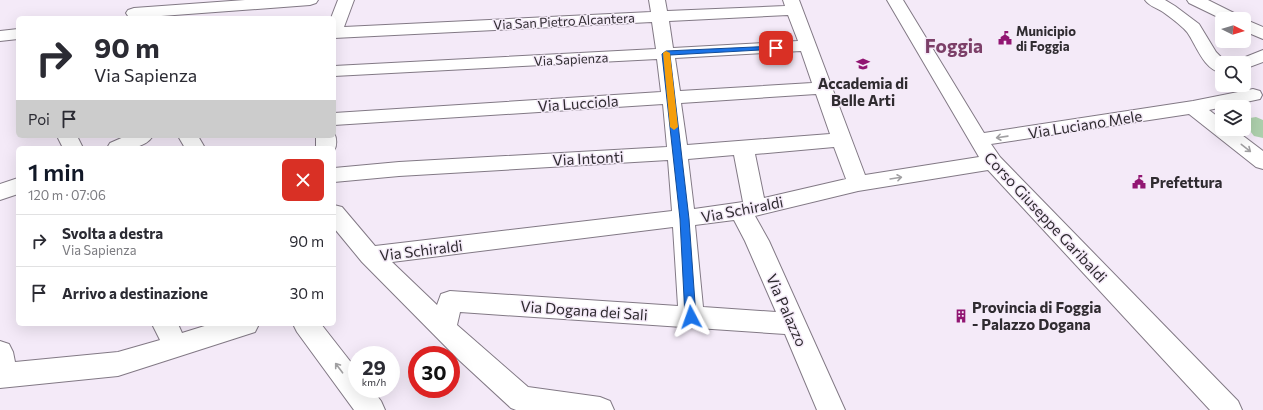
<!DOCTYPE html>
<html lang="it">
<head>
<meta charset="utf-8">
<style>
  :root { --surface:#fff; --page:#f7f7f7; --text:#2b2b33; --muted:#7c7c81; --line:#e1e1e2; --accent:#111827 }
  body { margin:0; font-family:Commissioner,sans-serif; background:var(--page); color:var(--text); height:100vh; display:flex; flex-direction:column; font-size:15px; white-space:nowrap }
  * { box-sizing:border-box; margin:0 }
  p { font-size:13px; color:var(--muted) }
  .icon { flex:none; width:22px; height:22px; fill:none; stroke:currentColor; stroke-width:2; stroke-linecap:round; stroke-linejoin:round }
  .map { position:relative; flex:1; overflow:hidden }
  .drawer { position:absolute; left:16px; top:146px; width:320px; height:180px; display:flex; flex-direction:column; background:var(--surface); border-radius:6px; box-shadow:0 4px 16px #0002 }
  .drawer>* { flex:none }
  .banner { position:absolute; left:16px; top:16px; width:320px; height:122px; border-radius:6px; box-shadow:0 4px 16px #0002; background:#fff; color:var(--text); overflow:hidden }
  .needle { width:26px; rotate:95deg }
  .fabs { position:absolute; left:1215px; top:12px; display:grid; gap:8px }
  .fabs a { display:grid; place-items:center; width:36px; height:36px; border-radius:6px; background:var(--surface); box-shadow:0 4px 16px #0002; font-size:20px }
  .speed { position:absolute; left:348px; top:346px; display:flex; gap:8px; font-size:20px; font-weight:700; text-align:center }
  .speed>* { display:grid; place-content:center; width:52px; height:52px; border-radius:50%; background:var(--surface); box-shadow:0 4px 16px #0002; line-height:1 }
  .speed small { font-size:10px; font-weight:400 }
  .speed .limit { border:6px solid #d22; background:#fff; color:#111 }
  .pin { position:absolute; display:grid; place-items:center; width:34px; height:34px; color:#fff; margin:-17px; border-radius:8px; box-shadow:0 2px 6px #0006 }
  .me { position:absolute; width:44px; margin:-22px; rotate:356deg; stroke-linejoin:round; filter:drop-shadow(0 0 3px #0008) }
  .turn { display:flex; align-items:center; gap:14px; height:84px; padding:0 12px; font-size:18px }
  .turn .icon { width:52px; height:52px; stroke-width:2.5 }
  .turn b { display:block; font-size:28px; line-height:34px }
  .then { display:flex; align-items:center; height:38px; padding:0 12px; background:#0003; gap:8px; font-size:15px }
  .round { display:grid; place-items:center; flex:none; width:42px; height:42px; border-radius:6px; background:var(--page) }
  .headline { display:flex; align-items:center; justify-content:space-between; height:68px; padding:0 12px }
  h1 { font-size:24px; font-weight:600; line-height:30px; color:var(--accent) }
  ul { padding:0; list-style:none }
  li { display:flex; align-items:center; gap:12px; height:52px; padding:0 12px; border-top:1px solid var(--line) }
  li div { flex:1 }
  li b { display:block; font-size:15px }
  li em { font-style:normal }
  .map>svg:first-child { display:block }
  .green { fill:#aed0ad }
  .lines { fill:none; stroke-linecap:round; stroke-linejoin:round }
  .minor-casing { stroke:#827985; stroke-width:2 }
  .minor { fill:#fff; fill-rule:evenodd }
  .oneway { stroke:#a1a0a2 }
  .route { fill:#1a73e8; stroke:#114b97 }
  .slow { fill:#f59e0b }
  .labels { text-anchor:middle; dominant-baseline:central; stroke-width:3; stroke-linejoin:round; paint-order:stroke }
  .far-street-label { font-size:13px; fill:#2f2b30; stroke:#f4eaf8 }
  .far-poi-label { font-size:13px; font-weight:bold; fill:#2f2b30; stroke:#f4eaf8; text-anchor:start }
  .poi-label { font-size:15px; font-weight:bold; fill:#2f2b30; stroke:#f4eaf8; text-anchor:start }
  .street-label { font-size:15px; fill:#2f2b30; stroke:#f4eaf8 }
  .far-town-label { font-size:19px; font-weight:bold; fill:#7c3f68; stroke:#f4eaf8 }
</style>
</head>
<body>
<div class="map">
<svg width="1263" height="410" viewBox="0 0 1263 410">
  <rect width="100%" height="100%" fill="#f4eaf8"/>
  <path class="green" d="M1256 117 1263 120V138L1254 136 1250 131 1244 128 1245 124 1244 119Z"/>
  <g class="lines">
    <g class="minor-casing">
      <g id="minor">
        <path d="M245 0H318L316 3 310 5 134 18 128 16 126 13 128 10 134 8Z"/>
        <path d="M338 0H354L344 27 651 12 649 0H665L667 11 785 6 783 0H799L865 175 979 157 887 0H903L984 133 1193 101 1253 89 1260 91 1262 95 1260 99 1209 110 1222 120V129H1234L1263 151V169L1256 167 1189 114 991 144 1000 157 1238 401 1242 410H1210L988 170 858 191 755 216 769 241 845 410H817L785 334 460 312 457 325 528 387 600 397 610 401 614 410H516L511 408 459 360 362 262 334 228V205L342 207 375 246 672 211 668 160 399 176 334 182V168L399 162 667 147 663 104 334 125V113L661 92 657 59 334 76V66L656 49 652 22 334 38V18H331ZM788 15 798 41 673 48 669 21ZM801 51 812 83 680 91 675 58ZM816 94 830 134 687 145 681 103ZM834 147 846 179 764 198 755 154ZM734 155 743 202 694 209 688 159ZM734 220 745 241 776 312 703 307 695 225ZM673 227 678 306 450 291 441 294 437 305 392 262Z"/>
        <path d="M1145 0H1165L1175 6 1199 24 1216 52 1227 63H1222V73C1203 69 1197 46 1187 32 1181 25 1170 17 1163 12 1157 8 1149 6 1145 0Z"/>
        <path d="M1187 0H1208L1240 16 1242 19H1222L1189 3Z"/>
        <path d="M1244 19 1263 27V39L1244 31Z"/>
        <path d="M18 29V39L0 41V31Z"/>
        <path d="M1263 50V62L1244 69V63H1236L1238 60Z"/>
        <path d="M334 133C337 138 337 146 334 151V148H316V136H334Z"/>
        <path d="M57 136H77L83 148H63Z"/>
        <path d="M126 136H153C143 151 122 148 107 148L110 143Z"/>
        <path d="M178 136H198L205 148H185Z"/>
        <path d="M18 178V194L0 200V184Z"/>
        <path d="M152 324H178L182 333 211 324H259L255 332 118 376 0 388V341L9 344 13 352 15 362 118 352 160 340Z"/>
        <path d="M293 324H321L357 370V389H372L381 401 385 410H354L297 332Z"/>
      </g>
    </g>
    <use href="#minor" class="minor"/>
  </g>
  <defs><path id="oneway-shaft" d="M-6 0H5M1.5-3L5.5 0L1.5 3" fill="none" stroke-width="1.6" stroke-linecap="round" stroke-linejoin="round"/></defs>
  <g class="oneway">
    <use href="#oneway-shaft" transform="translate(1002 137) rotate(172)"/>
    <use href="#oneway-shaft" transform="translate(1246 148) rotate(38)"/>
    <use href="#oneway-shaft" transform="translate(896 178) rotate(-9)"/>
    <use href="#oneway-shaft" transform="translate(339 368) rotate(-127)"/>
  </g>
  <path class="route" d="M776 46H778V49L670 55 689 219 696 317 694 320 691 321 687 320 685 317 680 219 662 54 666 51Z"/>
  <path class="slow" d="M666 51 670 53 678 127 674 130 670 127 663 53Z"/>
  <defs>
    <g id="civic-bare" transform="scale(1.08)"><path d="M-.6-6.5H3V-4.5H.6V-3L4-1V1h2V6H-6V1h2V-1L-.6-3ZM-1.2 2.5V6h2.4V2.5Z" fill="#911572" stroke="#f4eaf8" stroke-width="2.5" paint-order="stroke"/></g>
    <g id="university-bare" transform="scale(1.08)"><path d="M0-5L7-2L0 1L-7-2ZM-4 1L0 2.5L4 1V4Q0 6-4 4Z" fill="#911572" stroke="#f4eaf8" stroke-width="2.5" paint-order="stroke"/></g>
    <g id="building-bare" transform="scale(1.08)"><path d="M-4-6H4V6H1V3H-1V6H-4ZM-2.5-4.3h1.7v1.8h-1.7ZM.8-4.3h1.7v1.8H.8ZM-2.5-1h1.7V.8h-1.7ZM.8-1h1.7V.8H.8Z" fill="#911572" stroke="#f4eaf8" stroke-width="2.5" paint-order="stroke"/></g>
  </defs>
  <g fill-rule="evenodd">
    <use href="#civic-bare" x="1005" y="38"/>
    <use href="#university-bare" x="863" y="64"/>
    <use href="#civic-bare" x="1139" y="182"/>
    <use href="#building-bare" x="961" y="316"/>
  </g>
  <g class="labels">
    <g class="far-street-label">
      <text transform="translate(564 21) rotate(-3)">Via San Pietro Alcantera</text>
      <text transform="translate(571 59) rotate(-3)">Via Sapienza</text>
    </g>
    <g class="far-poi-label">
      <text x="1016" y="31">Municipio<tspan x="1016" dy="15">di Foggia</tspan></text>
    </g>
    <g class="poi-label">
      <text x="863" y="83" text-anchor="middle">Accademia di<tspan x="863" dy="17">Belle Arti</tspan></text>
      <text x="1150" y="182">Prefettura</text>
      <text x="972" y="307">Provincia di Foggia<tspan x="972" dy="17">- Palazzo Dogana</tspan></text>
    </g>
    <g class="street-label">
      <text transform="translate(578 103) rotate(-4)">Via Lucciola</text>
      <text transform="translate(1085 124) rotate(-9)">Via Luciano Mele</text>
      <text transform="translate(588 158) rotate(-3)">Via Intonti</text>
      <text transform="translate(742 209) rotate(-11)">Via Schiraldi</text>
      <text transform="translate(1046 217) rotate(47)">Corso Giuseppe Garibaldi</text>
      <text transform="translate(421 250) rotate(-7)">Via Schiraldi</text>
      <text transform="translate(584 310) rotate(4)">Via Dogana dei Sali</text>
      <text transform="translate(787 310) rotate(66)">Via Palazzo</text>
    </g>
    <g class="far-town-label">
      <text x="954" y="45">Foggia</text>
    </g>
  </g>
</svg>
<div class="fabs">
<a><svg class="needle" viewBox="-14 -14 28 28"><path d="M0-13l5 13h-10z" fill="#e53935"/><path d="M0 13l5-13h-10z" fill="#7c7c81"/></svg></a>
<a><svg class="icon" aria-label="search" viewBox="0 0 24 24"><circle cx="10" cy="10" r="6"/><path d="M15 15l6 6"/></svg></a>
<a><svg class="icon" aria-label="layers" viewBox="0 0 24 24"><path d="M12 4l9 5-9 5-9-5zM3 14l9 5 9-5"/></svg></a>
</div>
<div class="speed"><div>29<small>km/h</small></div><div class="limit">30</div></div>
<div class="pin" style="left:776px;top:48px;background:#d93025"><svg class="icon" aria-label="arrive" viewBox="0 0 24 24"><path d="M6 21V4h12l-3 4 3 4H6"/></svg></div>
<svg class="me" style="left:691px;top:317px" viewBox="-20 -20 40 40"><path d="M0-17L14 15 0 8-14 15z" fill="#1a73e8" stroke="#fff" stroke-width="4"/></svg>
<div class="banner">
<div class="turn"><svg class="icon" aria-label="right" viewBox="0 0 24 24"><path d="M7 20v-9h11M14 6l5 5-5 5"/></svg><div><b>90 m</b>Via Sapienza</div></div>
<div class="then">Poi<svg class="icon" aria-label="arrive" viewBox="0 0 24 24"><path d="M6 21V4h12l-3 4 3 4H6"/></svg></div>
</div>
<section class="drawer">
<div class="headline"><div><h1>1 min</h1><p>120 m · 07:06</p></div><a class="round" style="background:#d93025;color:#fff"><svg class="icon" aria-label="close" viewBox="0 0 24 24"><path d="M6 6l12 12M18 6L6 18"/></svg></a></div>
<ul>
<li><svg class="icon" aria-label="right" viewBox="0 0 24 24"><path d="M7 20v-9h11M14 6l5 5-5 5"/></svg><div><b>Svolta a destra</b><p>Via Sapienza</p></div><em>90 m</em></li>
<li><svg class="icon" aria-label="arrive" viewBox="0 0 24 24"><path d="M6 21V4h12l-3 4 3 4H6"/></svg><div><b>Arrivo a destinazione</b></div><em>30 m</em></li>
</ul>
</section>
</div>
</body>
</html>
